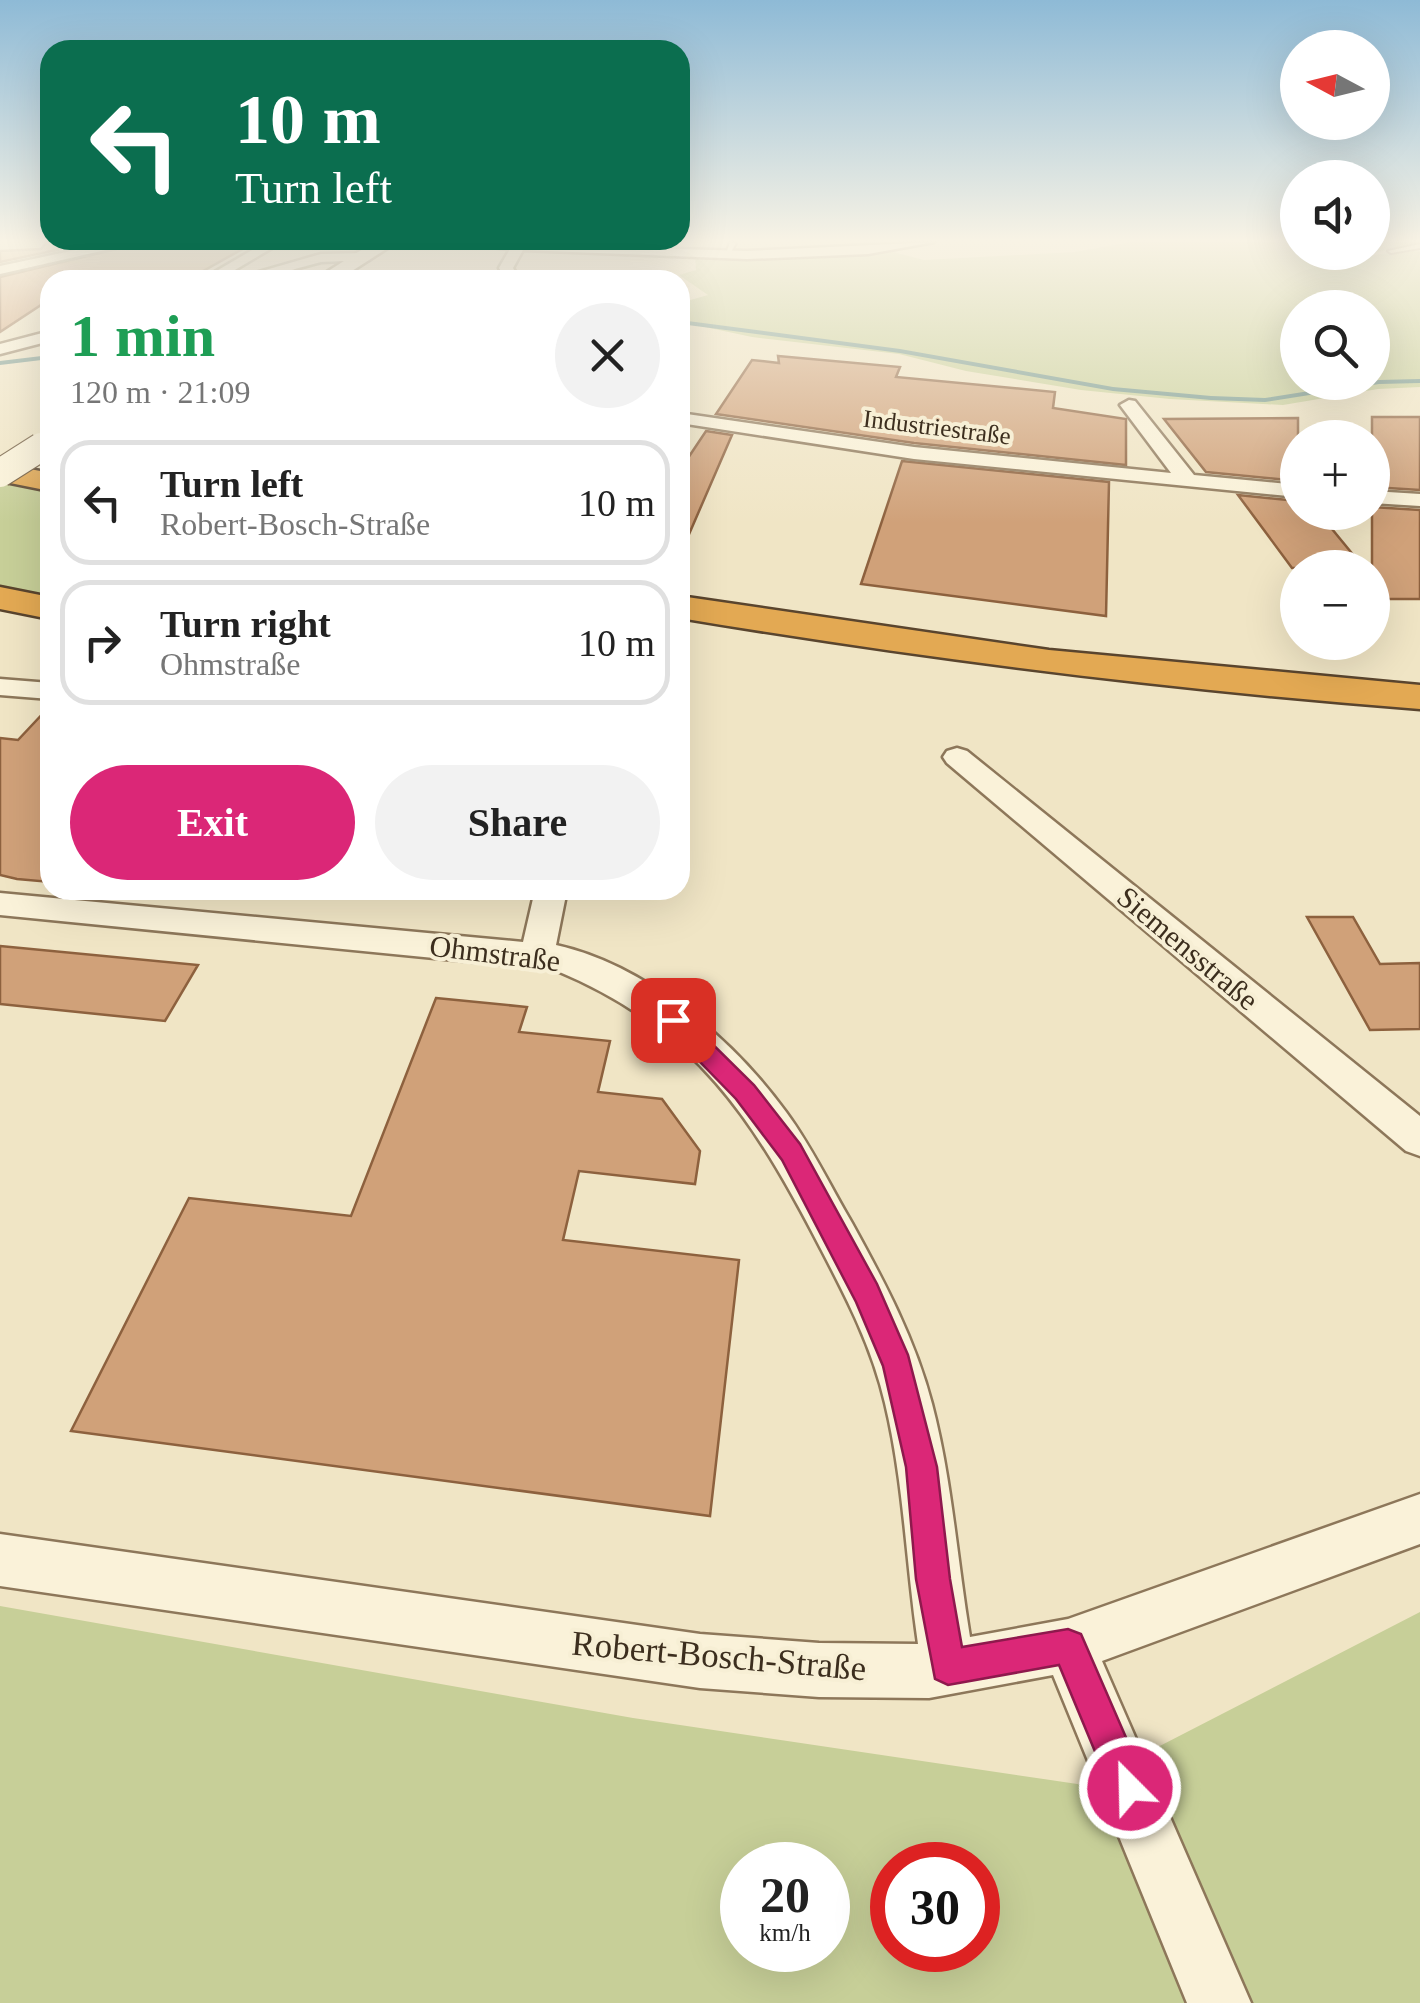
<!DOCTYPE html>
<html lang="en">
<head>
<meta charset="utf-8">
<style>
  :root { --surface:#fff; --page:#f2f2f2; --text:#222; --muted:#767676; --line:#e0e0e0; --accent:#db2777 }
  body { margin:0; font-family:Georgia,serif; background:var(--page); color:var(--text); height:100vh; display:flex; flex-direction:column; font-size:38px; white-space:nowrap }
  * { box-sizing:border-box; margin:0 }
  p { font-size:32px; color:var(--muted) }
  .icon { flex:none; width:55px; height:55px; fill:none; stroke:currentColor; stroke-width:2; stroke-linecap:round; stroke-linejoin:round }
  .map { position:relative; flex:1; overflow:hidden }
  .sheet { position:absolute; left:40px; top:270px; width:650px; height:630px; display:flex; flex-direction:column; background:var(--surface); border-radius:30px; box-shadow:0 10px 40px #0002 }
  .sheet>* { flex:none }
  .banner { position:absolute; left:40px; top:40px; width:650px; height:210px; border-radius:30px; box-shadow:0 10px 40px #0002; background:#0b6e4f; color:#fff; overflow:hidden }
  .needle { width:65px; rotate:277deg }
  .fabs { position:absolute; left:1280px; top:30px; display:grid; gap:20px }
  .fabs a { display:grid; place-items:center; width:110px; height:110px; border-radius:50%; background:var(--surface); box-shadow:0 10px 40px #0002; font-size:50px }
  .speed { position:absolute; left:720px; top:1842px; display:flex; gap:20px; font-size:50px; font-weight:700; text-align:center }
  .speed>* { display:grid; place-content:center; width:130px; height:130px; border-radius:50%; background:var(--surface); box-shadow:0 10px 40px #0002; line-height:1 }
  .speed small { font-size:25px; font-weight:400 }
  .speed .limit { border:15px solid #d22; background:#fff; color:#111 }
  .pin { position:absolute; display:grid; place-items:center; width:85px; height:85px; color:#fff; margin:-42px; border-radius:20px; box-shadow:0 5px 15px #0006 }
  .me { position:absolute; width:110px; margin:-55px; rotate:337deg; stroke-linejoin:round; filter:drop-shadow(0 0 8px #0008) }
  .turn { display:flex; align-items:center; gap:35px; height:210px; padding:0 30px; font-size:45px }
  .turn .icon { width:130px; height:130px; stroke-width:2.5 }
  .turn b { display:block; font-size:70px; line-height:85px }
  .round { display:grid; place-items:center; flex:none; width:105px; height:105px; border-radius:52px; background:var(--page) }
  .overview { display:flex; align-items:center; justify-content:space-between; height:170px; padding:0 30px }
  h1 { font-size:60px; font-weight:600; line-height:75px; color:#1e9e55 }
  .button { display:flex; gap:20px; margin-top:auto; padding:20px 30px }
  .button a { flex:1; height:115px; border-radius:60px; background:var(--accent); color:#fff; font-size:40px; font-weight:600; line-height:115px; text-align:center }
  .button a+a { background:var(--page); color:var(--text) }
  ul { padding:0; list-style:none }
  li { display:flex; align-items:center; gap:30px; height:125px; margin:0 20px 15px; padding:0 10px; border:5px solid var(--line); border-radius:30px }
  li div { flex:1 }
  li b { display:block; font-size:38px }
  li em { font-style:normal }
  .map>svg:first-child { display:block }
  .green { fill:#c7cf98; fill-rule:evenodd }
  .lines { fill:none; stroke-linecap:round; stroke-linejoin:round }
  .stream { fill:#6d938b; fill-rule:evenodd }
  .building { fill:#d0a179; stroke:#8d613e; stroke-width:2.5 }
  .lane-casing { stroke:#8d775a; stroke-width:4 }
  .street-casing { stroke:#8d775a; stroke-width:5 }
  .secondary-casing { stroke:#6e583d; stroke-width:5 }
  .highway-casing { stroke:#5a452e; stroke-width:5 }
  .lane { fill:#faf2d9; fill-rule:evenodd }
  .street { fill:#faf2d9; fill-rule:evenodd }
  .secondary { fill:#faf2d9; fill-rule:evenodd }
  .highway { fill:#e3a953; fill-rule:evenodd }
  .secondary-bridge-casing { stroke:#6e583d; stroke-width:30; stroke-linecap:butt }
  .secondary-bridge { stroke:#faf2d9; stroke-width:28 }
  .route { fill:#db2777; stroke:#8e194d; stroke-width:2.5 }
  .labels { text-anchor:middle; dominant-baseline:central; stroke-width:8; stroke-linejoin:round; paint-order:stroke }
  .far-street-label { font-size:25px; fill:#3c2e1e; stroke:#f7efd5 }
  .street-label { font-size:30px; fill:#3c2e1e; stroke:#f7efd5 }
  .near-street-label { font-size:35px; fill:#3c2e1e; stroke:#f7efd5 }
</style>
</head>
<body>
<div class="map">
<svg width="1420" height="2003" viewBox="0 0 1420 2003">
  <rect width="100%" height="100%" fill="#f0e5c5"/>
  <g class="green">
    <path d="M1131 242H1297L1298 252H1372L1373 242H1420L1347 259 1410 250 1420 252V387L1378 389 1283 405 1170 399 1081 390 966 371 899 354 752 337 691 324 680 316V303L708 295 679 275 696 270 695 256 785 258 889 251 924 260 1075 252ZM1298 308H1372V382H1298Z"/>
    <path d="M8 483 50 493V598L0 586V487Z"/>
    <path d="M0 1606 633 1718 1084 1785 1420 1612V2003H0ZM742 1865H828V1950H742ZM892 1865H978V1950H892Z"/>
  </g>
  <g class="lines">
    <g class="stream">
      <path d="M680 320 900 349 1113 387 1211 396 1265 398 1379 380 1420 379V383L1379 384 1265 402 1211 400 1113 391 900 353 680 324Z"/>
      <path d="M50 355V359L0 365V361Z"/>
    </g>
  </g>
  <g class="building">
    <path d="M47 242H94L0 262V251L41 249Z"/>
    <path d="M145 242H255L187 280H50V299L0 332V277Z"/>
    <path d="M778 356 900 367 896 377 1055 392 1053 408 1126 419V465L914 443 716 414 752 360 779 363Z"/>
    <path d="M1372 417H1420V490L1372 487Z"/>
    <path d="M1298 418V481L1206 472 1164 419Z"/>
    <path d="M706 431 732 435 680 555V470Z"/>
    <path d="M902 461 1109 482 1106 616 861 584Z"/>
    <path d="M1238 495 1298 501V512H1318L1364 568H1292Z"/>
    <path d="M1372 507 1420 510V599H1372Z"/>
    <path d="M50 706V882L17 879 0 875V738L18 740Z"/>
    <path d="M1307 917H1353L1380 964 1420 963V1029L1370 1030Z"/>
    <path d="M0 946 198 965 165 1021 0 1004Z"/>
    <path d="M436 998 527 1007 519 1032 610 1041 598 1092 662 1099 700 1151 695 1184 579 1171 563 1240 739 1260 710 1516 71 1431 189 1198 351 1216Z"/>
  </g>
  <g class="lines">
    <g class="lane-casing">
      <g id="lane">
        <path d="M730 242 736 243 729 256 726 254Z"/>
        <path d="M1420 244V248L1391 253 1388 251Z"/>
        <path d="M282 266 304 273 305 274 295 280H285L296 274 280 269Z"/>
        <path d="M335 272H384L387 274 333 275Z"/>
      </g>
    </g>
    <g class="street-casing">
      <g id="street">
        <path d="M114 242H141L0 274V266Z"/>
        <path d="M266 242H282L218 280H201Z"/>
        <path d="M439 242 747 251 934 242 868 254 747 259 523 250 513 268 520 280H506L499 268 510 249Z"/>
        <path d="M364 253 371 257 369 260 321 262 254 280H231L321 254Z"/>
        <path d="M50 331V341L0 354V344Z"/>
        <path d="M1129 400 1135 401 1194 475 1298 485V497L914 459 680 423V413L914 447 1171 473 1120 405Z"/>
        <path d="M1372 491 1420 494V506L1372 503Z"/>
        <path d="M0 679 50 683V699L0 695Z"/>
        <path d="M957 748 967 751 1420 1116V1156L1406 1151 947 763 943 757 947 751Z"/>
        <path d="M535 890H567L556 945C646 965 733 1039 786 1112 812 1147 830 1186 852 1223 884 1281 915 1339 932 1404 952 1480 957 1559 970 1637L1068 1619 1420 1494V1544L1102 1661 1251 2003H1187L1053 1675 929 1698 819 1697 700 1688 0 1586V1534L700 1634 819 1643 918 1644C906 1563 904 1482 885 1403 872 1347 847 1299 821 1249 753 1118 697 1029 555 970L0 915V893L523 942Z"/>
      </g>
    </g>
    <g class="secondary-casing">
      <path id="secondary" d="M374 242H397L338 280H314Z"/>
    </g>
    <g class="highway-casing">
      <g id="highway">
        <path d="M0 463 50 473V491L0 481Z"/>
        <path d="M0 587 50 597V619L0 609Z"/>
        <path d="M680 596 1049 650 1420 685V709C1172 690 926 659 680 618Z"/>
      </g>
    </g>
    <use href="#lane" class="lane"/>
    <use href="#street" class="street"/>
    <use href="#secondary" class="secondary"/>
    <use href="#highway" class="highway"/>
    <g class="secondary-bridge-casing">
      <path id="secondary-bridge" d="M0 473 41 447"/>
    </g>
    <use href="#secondary-bridge" class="secondary-bridge"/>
  </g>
  <linearGradient id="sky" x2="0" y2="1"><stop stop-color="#8ebad6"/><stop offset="0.46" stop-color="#f8f3e5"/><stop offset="1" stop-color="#f8f3e5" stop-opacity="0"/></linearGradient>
  <rect width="1420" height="523" fill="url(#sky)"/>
  <path class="route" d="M673 1011 681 1013 754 1085 800 1144 877 1284 908 1355 937 1467 950 1579 962 1647 1068 1629 1081 1634 1148 1788 1143 1802 1130 1807 1116 1802 1059 1665 948 1685 935 1679 916 1579 906 1467 883 1366 856 1302 782 1160 736 1099 665 1026 661 1020Z"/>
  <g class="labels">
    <g class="far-street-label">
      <text transform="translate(937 427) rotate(7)">Industriestraße</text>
    </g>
    <g class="street-label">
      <text transform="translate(1188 948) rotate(40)">Siemensstraße</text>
      <text transform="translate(495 953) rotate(7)">Ohmstraße</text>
    </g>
    <g class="near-street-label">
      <text transform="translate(719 1656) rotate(5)">Robert-Bosch-Straße</text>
    </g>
  </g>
</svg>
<div class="fabs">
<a><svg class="needle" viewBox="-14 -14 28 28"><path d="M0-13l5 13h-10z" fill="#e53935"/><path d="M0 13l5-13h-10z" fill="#767676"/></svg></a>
<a><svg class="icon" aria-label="sound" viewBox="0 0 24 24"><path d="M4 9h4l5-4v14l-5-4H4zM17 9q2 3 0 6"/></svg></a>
<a><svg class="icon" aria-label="search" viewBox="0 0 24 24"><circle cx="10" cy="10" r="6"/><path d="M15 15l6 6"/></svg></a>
<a>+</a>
<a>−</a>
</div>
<div class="speed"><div>20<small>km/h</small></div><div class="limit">30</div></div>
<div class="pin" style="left:673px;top:1020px;background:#d93025"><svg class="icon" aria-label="arrive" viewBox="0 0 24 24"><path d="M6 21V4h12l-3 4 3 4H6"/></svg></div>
<svg class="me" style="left:1130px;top:1788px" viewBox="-20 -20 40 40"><circle r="17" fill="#db2777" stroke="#fff" stroke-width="3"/><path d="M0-11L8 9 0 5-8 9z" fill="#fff"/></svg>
<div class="banner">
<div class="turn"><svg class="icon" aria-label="left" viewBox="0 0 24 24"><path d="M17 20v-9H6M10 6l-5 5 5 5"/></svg><div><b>10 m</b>Turn left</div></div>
</div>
<section class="sheet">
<div class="overview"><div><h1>1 min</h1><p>120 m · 21:09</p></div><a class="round"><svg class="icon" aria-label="close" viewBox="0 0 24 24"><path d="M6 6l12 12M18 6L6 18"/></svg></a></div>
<ul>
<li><svg class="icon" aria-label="left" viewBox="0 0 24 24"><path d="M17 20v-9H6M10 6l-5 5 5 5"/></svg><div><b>Turn left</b><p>Robert-Bosch-Straße</p></div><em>10 m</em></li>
<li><svg class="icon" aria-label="right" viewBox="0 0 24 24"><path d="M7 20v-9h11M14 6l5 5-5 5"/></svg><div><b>Turn right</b><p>Ohmstraße</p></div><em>10 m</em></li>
</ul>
<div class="button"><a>Exit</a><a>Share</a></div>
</section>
</div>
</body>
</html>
